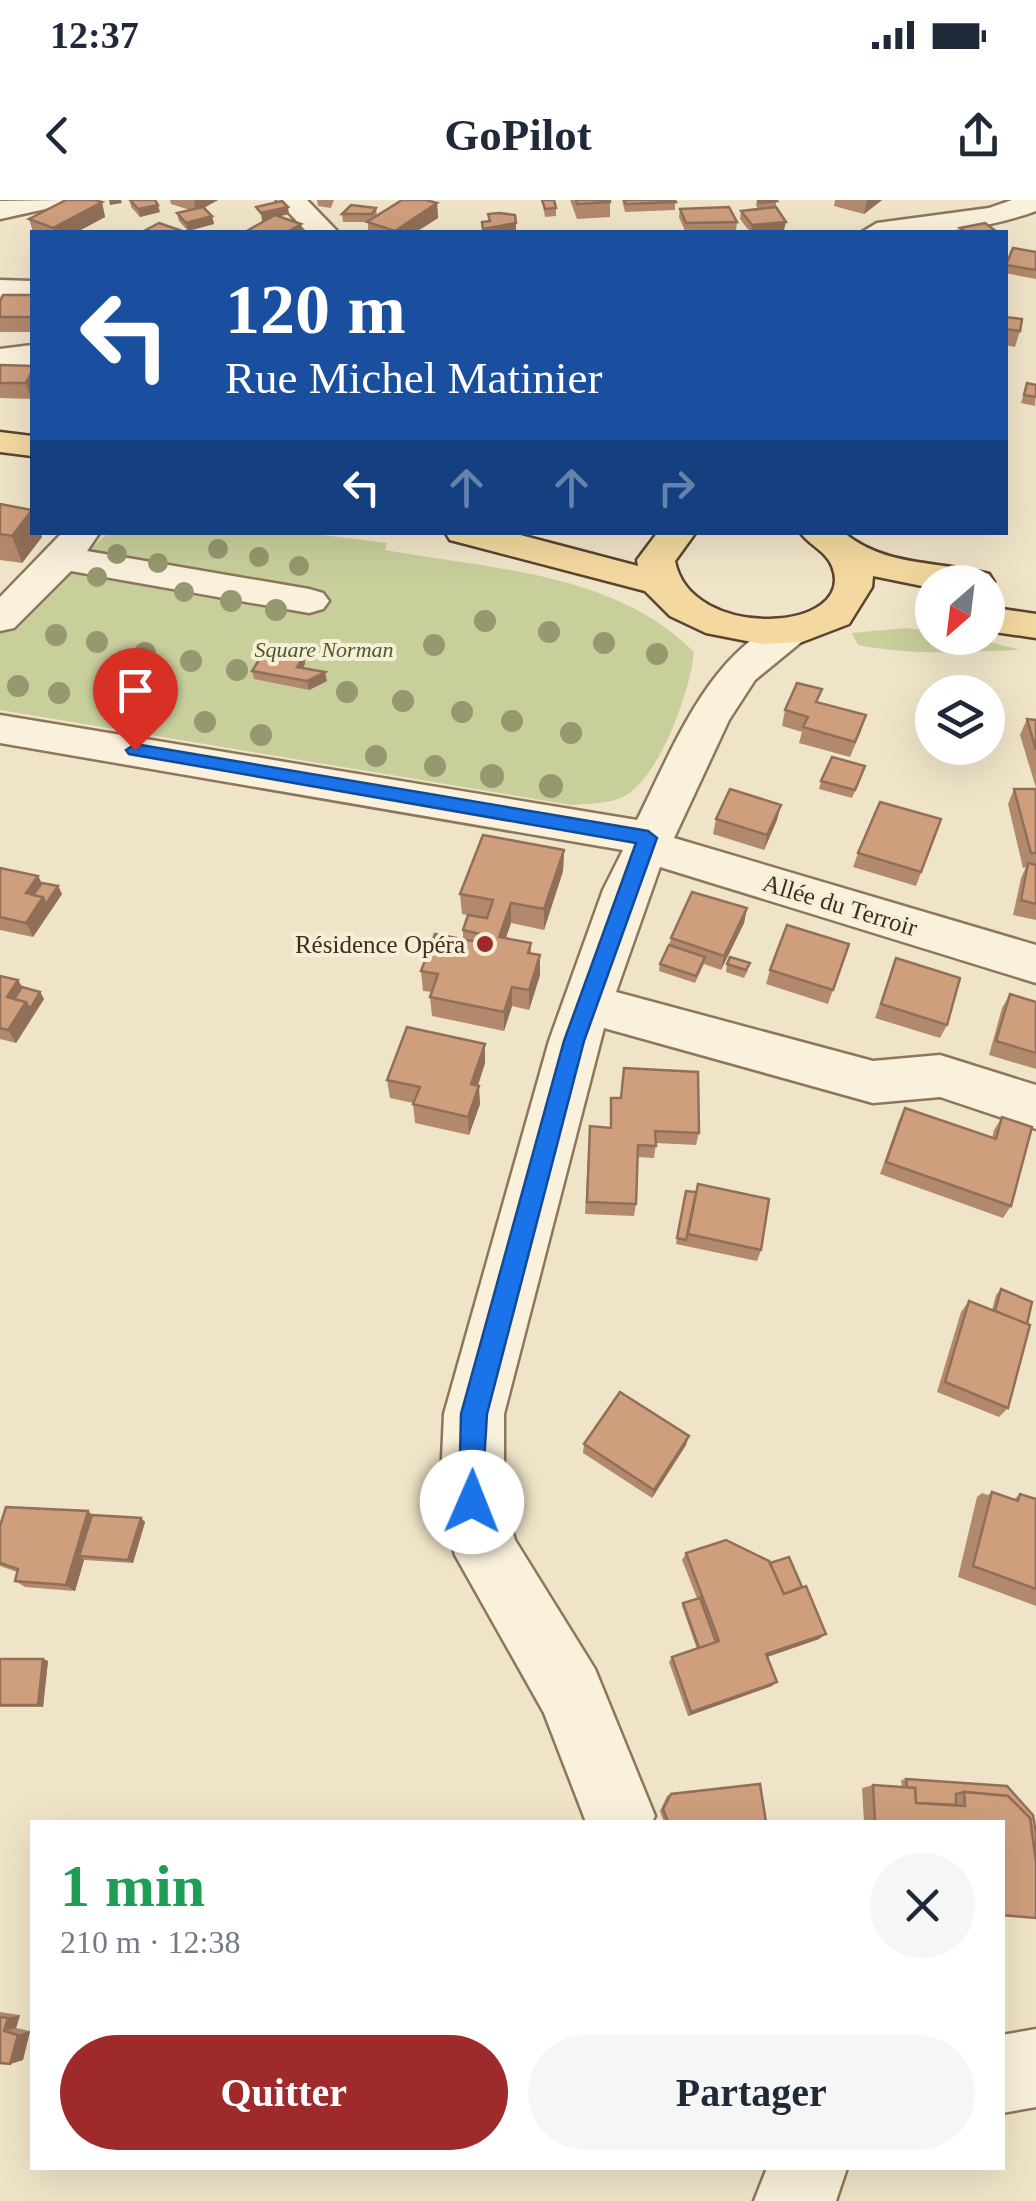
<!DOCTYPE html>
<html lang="fr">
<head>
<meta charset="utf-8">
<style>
  :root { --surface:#fff; --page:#f6f6f7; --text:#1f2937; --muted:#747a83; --accent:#9e2a2b }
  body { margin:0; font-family:Georgia,serif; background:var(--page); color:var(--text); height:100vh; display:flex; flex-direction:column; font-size:38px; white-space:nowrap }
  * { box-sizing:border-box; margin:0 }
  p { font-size:32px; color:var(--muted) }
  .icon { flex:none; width:55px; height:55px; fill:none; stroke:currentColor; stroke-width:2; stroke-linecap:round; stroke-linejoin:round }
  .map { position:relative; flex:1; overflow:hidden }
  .details { position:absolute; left:30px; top:1620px; width:975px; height:350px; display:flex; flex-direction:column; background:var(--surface); border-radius:0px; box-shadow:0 10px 40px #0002 }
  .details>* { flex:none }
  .hud { position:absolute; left:30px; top:30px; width:978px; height:305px; border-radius:0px; box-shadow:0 10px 40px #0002; background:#1a4fa0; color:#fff; overflow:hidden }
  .needle { width:65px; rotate:208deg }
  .controls { position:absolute; left:915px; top:365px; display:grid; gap:20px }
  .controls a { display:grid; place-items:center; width:90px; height:90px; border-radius:50%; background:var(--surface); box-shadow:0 10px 40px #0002; font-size:50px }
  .pin { position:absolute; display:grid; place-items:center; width:85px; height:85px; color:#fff; margin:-102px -42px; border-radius:50% 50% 50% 0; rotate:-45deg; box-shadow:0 0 10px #0007 }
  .pin .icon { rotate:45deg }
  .me { position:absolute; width:110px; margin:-55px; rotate:1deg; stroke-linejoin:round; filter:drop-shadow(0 0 8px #0008) }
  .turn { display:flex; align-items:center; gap:35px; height:210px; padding:0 30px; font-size:45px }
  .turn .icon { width:130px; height:130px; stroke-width:2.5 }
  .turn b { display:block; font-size:70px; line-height:85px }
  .lanes { display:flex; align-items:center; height:95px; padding:0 30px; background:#0003; justify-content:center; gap:50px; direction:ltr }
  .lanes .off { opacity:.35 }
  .round { display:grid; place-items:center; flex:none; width:105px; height:105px; border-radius:52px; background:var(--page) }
  .overview { display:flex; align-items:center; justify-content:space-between; height:170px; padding:0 30px }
  h1 { font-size:60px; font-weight:800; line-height:75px; color:#1e9e55 }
  .action { display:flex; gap:20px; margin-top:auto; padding:20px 30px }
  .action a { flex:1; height:115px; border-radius:60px; background:var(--accent); color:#fff; font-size:40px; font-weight:800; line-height:115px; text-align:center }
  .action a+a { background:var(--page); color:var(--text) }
  .status { display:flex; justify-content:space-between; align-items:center; height:70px; padding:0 50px; background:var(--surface); direction:ltr }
  .status svg { height:28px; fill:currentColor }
  header { display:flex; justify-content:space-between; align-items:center; height:130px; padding:0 30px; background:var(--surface); font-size:45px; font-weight:800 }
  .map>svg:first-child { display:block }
  .green { fill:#c9cf9b }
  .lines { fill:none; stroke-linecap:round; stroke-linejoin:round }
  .minor-casing { stroke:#8d765c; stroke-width:5 }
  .major-casing { stroke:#5b4430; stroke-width:5 }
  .minor { fill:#faf1dc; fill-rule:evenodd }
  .major { fill:#f3d9a0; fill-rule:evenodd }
  .tree { fill:#96986f }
  .wall { fill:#b2896c }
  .shaded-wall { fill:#916f58 }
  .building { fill:#cf9f7d; stroke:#916f58; stroke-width:2.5 }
  .route { fill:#1a73e8; stroke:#114b97; stroke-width:2.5 }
  .poi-dot { fill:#9e2a2b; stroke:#f7eed8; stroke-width:4 }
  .labels { text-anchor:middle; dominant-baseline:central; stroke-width:8; stroke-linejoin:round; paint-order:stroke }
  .far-park-label { font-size:22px; font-style:italic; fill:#4d5a26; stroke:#f7eed8 }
  .street-label { font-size:25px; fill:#3d2e20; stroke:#f7eed8 }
  .poi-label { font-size:25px; fill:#3d2e20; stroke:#f7eed8; text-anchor:end }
</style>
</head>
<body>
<div class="status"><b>12:37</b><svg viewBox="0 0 49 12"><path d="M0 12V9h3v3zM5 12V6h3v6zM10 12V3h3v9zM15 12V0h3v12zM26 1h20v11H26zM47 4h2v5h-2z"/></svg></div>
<header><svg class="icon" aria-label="back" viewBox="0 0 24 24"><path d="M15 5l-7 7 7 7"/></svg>GoPilot<svg class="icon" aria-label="share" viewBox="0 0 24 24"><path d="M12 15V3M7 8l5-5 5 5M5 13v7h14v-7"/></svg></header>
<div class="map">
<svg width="1036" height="2001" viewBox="0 0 1036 2001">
  <rect width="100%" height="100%" fill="#f0e4c8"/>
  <g class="green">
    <path d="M298 332 387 343 385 350C489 369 615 372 694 452 691 490 657 587 618 599 604 604 586 604 571 605L0 510V431L108 333Z"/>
    <path d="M906 428 932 431V438H973L1021 450C966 452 912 456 858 445L852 433Z"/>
  </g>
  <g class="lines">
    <g class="minor-casing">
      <g id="minor">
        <path d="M63 0 59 6 0 19V1Z"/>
        <path d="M277 0H307L338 32H307Z"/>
        <path d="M1012 0H1036V11C980 31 921 36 862 32L877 23 989 8Z"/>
        <path d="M0 80 32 81V99L0 98Z"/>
        <path d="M32 145V165L0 169V149Z"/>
        <path d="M63 332H100L87 351 309 389 323 393 329 401 323 409 309 413 71 371 14 428 0 431V397Z"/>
        <path d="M796 418 810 421 816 430 755 480 729 520 674 638 1036 745V783L660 667 616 792 873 861 940 855 1036 885V929L940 897 873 903 604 828 504 1214V1302L515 1340 595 1469 655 1616 652 1622H586L544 1513 455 1355 440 1302 444 1214 549 841 603 690 623 650 0 543V515L637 620C672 551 713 439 796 418Z"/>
        <path d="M1036 1829V1907L1002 1913V1835Z"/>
        <path d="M767 1968H847L836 2001H754Z"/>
      </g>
    </g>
    <g class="major-casing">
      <g id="major">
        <path d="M0 232 32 236V256L0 252Z"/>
        <path d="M445 332H509L638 366 637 360 658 332H696L675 361C690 442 859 433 832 366 826 351 809 345 800 332H843C884 367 938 361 989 374L994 382 988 391V382H932V388L873 376 872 387 849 424 802 442 762 444 706 433 670 416 645 391 450 340Z"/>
        <path d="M988 407 1036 414V438L988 431Z"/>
      </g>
    </g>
    <use href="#minor" class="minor"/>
    <use href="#major" class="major"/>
  </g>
  <g class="tree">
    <circle cx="218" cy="349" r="10"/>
    <circle cx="117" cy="354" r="10"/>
    <circle cx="259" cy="357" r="10"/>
    <circle cx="158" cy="363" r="10"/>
    <circle cx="299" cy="366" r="10"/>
    <circle cx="97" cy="377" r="10"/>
    <circle cx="184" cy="392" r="10"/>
    <circle cx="231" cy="401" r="11"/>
    <circle cx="276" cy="410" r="11"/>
    <circle cx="485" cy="421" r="11"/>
    <circle cx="549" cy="432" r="11"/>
    <circle cx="56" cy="435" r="11"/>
    <circle cx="97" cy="442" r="11"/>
    <circle cx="604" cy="443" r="11"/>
    <circle cx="434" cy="445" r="11"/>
    <circle cx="145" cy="453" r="11"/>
    <circle cx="657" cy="454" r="11"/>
    <circle cx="191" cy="461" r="11"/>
    <circle cx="237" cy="470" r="11"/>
    <circle cx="18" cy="486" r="11"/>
    <circle cx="347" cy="492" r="11"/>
    <circle cx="59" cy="493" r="11"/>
    <circle cx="403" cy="501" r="11"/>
    <circle cx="107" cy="503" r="11"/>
    <circle cx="155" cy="512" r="11"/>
    <circle cx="462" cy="512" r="11"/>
    <circle cx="512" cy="521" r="11"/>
    <circle cx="205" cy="522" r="11"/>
    <circle cx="571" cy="533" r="11"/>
    <circle cx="261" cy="535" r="11"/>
    <circle cx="376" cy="556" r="11"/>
    <circle cx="435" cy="566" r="11"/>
    <circle cx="492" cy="576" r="12"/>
    <circle cx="551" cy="586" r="12"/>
  </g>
  <g class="wall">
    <path d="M130 0 160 12 140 17 131 7Z"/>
    <path d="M170 0H218L204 8 212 16 214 24 188 31 179 21 177 13 190 10 171 4Z"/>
    <path d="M317 0H334L331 8 318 6Z"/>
    <path d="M542 0 556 8V16L545 17Z"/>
    <path d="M570 0H610V17L577 19Z"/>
    <path d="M622 0H675V10L625 12Z"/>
    <path d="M757 0H776V8L784 30 750 32 740 19 741 11 758 9 756 5Z"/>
    <path d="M835 0H882L864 14 834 6Z"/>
    <path d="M102 2 105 17 77 32H33L29 19Z"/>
    <path d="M437 3 438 18 416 32H368V22H343L342 14 376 8 377 16Z"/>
    <path d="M680 9 737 22 736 30 685 31 679 17Z"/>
    <path d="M1036 52V79L1005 73 1006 65Z"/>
    <path d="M32 95V132H0V117Z"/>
    <path d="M1005 117 1020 131 1015 147 1005 145Z"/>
    <path d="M0 165 32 166 31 199 0 198Z"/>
    <path d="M1027 183 1036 185 1035 206 1021 203Z"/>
    <path d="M0 304 32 332H40L42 337 22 363 0 360Z"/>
    <path d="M304 456 305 464 303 468 327 481 309 490 254 479 252 471Z"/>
    <path d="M818 503 861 531 850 557 799 543 802 532 782 526 785 510Z"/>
    <path d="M1027 519 1036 520V588L1020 535Z"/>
    <path d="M937 548H961L957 560 935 554Z"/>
    <path d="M862 574 852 598 819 589 821 581Z"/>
    <path d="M1014 589H1036V720L1013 715 1021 678 1026 667 1023 668 1008 604Z"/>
    <path d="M716 619 777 620 764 650 713 634Z"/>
    <path d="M941 619 916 686 853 667 858 653Z"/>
    <path d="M564 650 563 671 544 730 511 723 506 738 531 743V754L540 755V775L529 810 512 806 504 831 432 816 430 797 432 792 423 791 421 771 463 739V730L468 715 462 714 460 694Z"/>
    <path d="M0 668 38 676 42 683 58 686 62 694 33 737 0 730Z"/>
    <path d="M747 708 744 723 721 770 704 764 695 783 659 771 660 764 669 745 671 738Z"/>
    <path d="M849 744 828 804 766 784 770 770Z"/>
    <path d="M896 758 947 825 940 838 875 818Z"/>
    <path d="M727 764 748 770 744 778 726 772Z"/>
    <path d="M0 776 18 780 22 787 40 792 44 799 16 843 0 839Z"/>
    <path d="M1010 794 1036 802V869L989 855 1002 808Z"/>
    <path d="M485 844V863L478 886 480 904 469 935 415 923 413 903 390 898 387 880Z"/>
    <path d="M611 898 699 933 696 945 656 943 654 958 637 957 636 1004 634 1016 585 1014 589 939 610 928Z"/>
    <path d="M905 908 992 938 994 930 1002 917 1011 1006 1003 1018 880 974 899 920Z"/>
    <path d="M684 997 761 1050 757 1061 676 1044Z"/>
    <path d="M1001 1089 1008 1208 999 1217 937 1192 961 1112 969 1101 992 1110 996 1095Z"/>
    <path d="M584 1244 686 1245 652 1298 583 1253Z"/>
    <path d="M992 1292 1013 1300 1020 1294 1036 1299V1406L958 1377 977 1297 982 1293 988 1295Z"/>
    <path d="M92 1315 141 1318 145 1322 133 1363 84 1360 75 1391 25 1387 15 1381 17 1372 0 1366V1326Z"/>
    <path d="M686 1353 819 1439 767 1457 772 1486 688 1516 669 1462 672 1457 697 1449 682 1406 683 1403 697 1398 682 1360Z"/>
    <path d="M0 1459H43L48 1461 43 1507H0Z"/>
    <path d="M906 1579 1007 1586 1002 1622H864L862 1588 873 1585 902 1587 901 1580Z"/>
    <path d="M671 1594 766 1622H664L660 1611 667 1596Z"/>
    <path d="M0 1812 20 1815 16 1828 30 1831 23 1860 10 1864 0 1863Z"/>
  </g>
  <g class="shaded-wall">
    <path d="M109 0H121L122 3 110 5Z"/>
    <path d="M194 0H218L196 12Z"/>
    <path d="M867 0H882L864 14Z"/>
    <path d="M102 2 105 17 77 32H54L53 28Z"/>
    <path d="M437 3 438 18 416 32H395V31Z"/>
    <path d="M158 5 160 12 140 17 138 9Z"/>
    <path d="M288 7 289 14 262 21 261 13Z"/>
    <path d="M212 16 214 24 188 31 186 23Z"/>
    <path d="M786 22 784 30 751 32 752 25Z"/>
    <path d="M516 23V31L483 32V29Z"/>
    <path d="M301 24 302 32H287Z"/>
    <path d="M32 171V197L31 199 26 183Z"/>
    <path d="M32 310V332H40L42 337 22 363 12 336Z"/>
    <path d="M304 456 305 464 299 475 297 467Z"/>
    <path d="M325 472 327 481 309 490 307 481Z"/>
    <path d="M781 605 777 620 764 650 767 635Z"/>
    <path d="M564 650 563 671 544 730V709Z"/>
    <path d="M38 676 45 690 37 702 26 693Z"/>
    <path d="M58 686 62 694 33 737 26 723 43 697Z"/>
    <path d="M511 703V723L499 757V737Z"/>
    <path d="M747 708 744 723 721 770 724 756Z"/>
    <path d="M540 755V775L529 810V790Z"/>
    <path d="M18 780 26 794 11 804 7 797Z"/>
    <path d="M512 787V806L504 831V812Z"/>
    <path d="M40 792 44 799 16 843 8 830 26 802Z"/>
    <path d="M485 844V863L472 902 471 884Z"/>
    <path d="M479 886 480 904 469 935 468 917Z"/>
    <path d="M689 1236 686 1245 652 1298 654 1290Z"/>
    <path d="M88 1311 97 1319 79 1356 84 1360 75 1391 66 1385Z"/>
    <path d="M141 1318 145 1322 133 1363 128 1360Z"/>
    <path d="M826 1434 819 1439 761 1459 766 1454Z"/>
    <path d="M43 1459 48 1461 43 1507 38 1505Z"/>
    <path d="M777 1482 772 1486 688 1516 691 1512Z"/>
    <path d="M20 1815 16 1828 4 1831 8 1818Z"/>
    <path d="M30 1831 23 1860 10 1864 18 1835Z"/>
  </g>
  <g class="building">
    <path d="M66 0H95L102 2 53 28 29 19Z"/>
    <path d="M130 0H155L158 5 138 9Z"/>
    <path d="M402 0H426L437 3 395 31 367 22Z"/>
    <path d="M542 0H554L556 8 545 9Z"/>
    <path d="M576 0H610V2L577 4Z"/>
    <path d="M624 0H675L676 2 626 4Z"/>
    <path d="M758 0H776L777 1 760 3Z"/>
    <path d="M282 1 288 7 261 13 256 7Z"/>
    <path d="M351 5 376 8 372 14H342Z"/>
    <path d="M203 7 212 16 186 23 177 13Z"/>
    <path d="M729 7 737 22 686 23 680 9Z"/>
    <path d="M776 7 786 22 752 25 741 11Z"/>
    <path d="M499 13 515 15 516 23 483 29 482 22 490 21 488 14Z"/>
    <path d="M275 15 301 24 287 32H245Z"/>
    <path d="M159 23 185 32H142Z"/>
    <path d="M985 23 997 32H966L960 28Z"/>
    <path d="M1013 48 1036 52V70L1006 65Z"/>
    <path d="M3 95H32V117H0V101Z"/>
    <path d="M1005 117 1022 119 1020 131 1005 129Z"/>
    <path d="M0 165 32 166V171L26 183H0Z"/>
    <path d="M1027 183 1036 185V197L1024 195Z"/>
    <path d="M0 304 32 310 12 336 0 334Z"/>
    <path d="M266 449 304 456 297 467 325 472 307 481 252 471Z"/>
    <path d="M797 483 822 489 816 502 866 515 855 542 803 527 808 517 785 510Z"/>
    <path d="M1027 519 1036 520V550Z"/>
    <path d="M944 548H961L960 552Z"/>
    <path d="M832 557 865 566 855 590 821 581Z"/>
    <path d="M730 589 781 605 767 635 716 619Z"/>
    <path d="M1014 589H1036V653H1031Z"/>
    <path d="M880 602 941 619 921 672 858 653Z"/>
    <path d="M483 635 564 650 544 709 511 703 499 737 531 743 528 753 540 755 529 790 512 787 504 812 430 797 438 774 421 771 435 734 478 742 480 734 463 730 468 715 487 718 493 700 460 694Z"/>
    <path d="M1028 663 1036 665V704L1021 700Z"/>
    <path d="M0 668 38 676 26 693 43 697 26 723 0 717Z"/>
    <path d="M42 683 58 686 46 704 43 697 33 695Z"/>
    <path d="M692 692 747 708 724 756 671 738Z"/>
    <path d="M787 725 849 744 833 790 770 770Z"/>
    <path d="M669 745 705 757 696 776 660 764Z"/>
    <path d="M730 757 750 763 746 770 727 764Z"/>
    <path d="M896 758 960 778 947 825 881 804Z"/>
    <path d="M0 776 18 780 7 797 26 802 8 830 0 828Z"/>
    <path d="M22 787 40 792 30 809 26 802 14 799Z"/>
    <path d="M1010 794 1036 802V853L996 841Z"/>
    <path d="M407 827 485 844 471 884 479 886 468 917 413 904 420 887 387 880Z"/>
    <path d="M624 868 698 872 699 933 655 931 656 946 638 945 636 1004 587 1002 590 926 611 928V898H621Z"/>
    <path d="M905 908 996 939 1002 917 1032 927 1011 1006 886 962Z"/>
    <path d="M698 984 769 999 761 1050 688 1034Z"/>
    <path d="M686 991 696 992 686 1040 677 1038Z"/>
    <path d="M1001 1089 1032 1102 1027 1124 995 1111Z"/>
    <path d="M969 1101 1030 1125 1008 1208 945 1182Z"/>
    <path d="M620 1192 689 1236 654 1290 584 1244Z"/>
    <path d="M992 1292 1018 1301 1020 1294 1036 1299V1389L973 1366Z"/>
    <path d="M6 1307 88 1311 66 1385 15 1381 18 1369 0 1363V1326Z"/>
    <path d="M92 1315 141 1318 128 1360 79 1356Z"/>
    <path d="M726 1340 769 1361 784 1394 806 1386 826 1434 766 1454 777 1482 691 1512 672 1457 719 1441 686 1353Z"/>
    <path d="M789 1357 802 1387 784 1394 770 1363Z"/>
    <path d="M700 1398 716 1442 699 1448 683 1403Z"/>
    <path d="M0 1459H43L38 1505H0Z"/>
    <path d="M906 1579 1007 1586 1033 1615 1036 1634V1662L1030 1618 1008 1596 964 1592 956 1594V1605L916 1603 915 1588H907Z"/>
    <path d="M760 1584 766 1622H668L663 1609 671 1594Z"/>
    <path d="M873 1585 915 1588 916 1603 965 1606 964 1592 1008 1596 1030 1618 1036 1662V1718L1002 1715V1622H875Z"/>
    <path d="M0 1817 8 1818 4 1831 18 1835 10 1864 0 1863Z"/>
  </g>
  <path class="route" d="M135 544 648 631 657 638 584 841 487 1214 481 1311 472 1315 463 1311 459 1302 461 1214 564 841 636 643 129 554 126 550Z"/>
  <circle class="poi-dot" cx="485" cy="744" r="10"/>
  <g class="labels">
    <g class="far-park-label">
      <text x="324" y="449">Square Norman</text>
    </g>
    <g class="street-label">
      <text transform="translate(840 705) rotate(17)">Allée du Terroir</text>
    </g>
    <g class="poi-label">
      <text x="465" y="744">Résidence Opéra</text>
    </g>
  </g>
</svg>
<div class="controls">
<a><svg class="needle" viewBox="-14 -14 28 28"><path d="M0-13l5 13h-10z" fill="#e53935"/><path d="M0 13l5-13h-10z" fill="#747a83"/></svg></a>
<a><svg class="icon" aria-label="layers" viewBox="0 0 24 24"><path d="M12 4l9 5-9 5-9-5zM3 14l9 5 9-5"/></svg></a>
</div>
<div class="pin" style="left:135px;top:550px;background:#d93025"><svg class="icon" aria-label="arrive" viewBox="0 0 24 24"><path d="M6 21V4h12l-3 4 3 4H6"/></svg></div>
<svg class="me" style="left:472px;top:1302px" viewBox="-20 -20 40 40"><circle r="19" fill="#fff"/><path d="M0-13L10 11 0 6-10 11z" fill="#1a73e8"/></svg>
<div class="hud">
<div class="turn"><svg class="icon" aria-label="left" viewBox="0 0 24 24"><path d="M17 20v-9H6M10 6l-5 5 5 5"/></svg><div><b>120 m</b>Rue Michel Matinier</div></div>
<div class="lanes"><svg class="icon" aria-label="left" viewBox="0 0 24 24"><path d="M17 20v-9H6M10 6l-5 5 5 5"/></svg><svg class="icon off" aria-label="ahead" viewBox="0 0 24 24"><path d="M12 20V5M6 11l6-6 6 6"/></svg><svg class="icon off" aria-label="ahead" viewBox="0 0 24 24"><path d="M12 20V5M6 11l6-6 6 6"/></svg><svg class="icon off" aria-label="right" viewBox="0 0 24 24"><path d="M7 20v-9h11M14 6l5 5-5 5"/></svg></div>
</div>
<section class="details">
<div class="overview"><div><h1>1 min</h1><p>210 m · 12:38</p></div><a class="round"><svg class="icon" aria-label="close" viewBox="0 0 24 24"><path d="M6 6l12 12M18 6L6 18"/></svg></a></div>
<div class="action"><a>Quitter</a><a>Partager</a></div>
</section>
</div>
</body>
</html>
